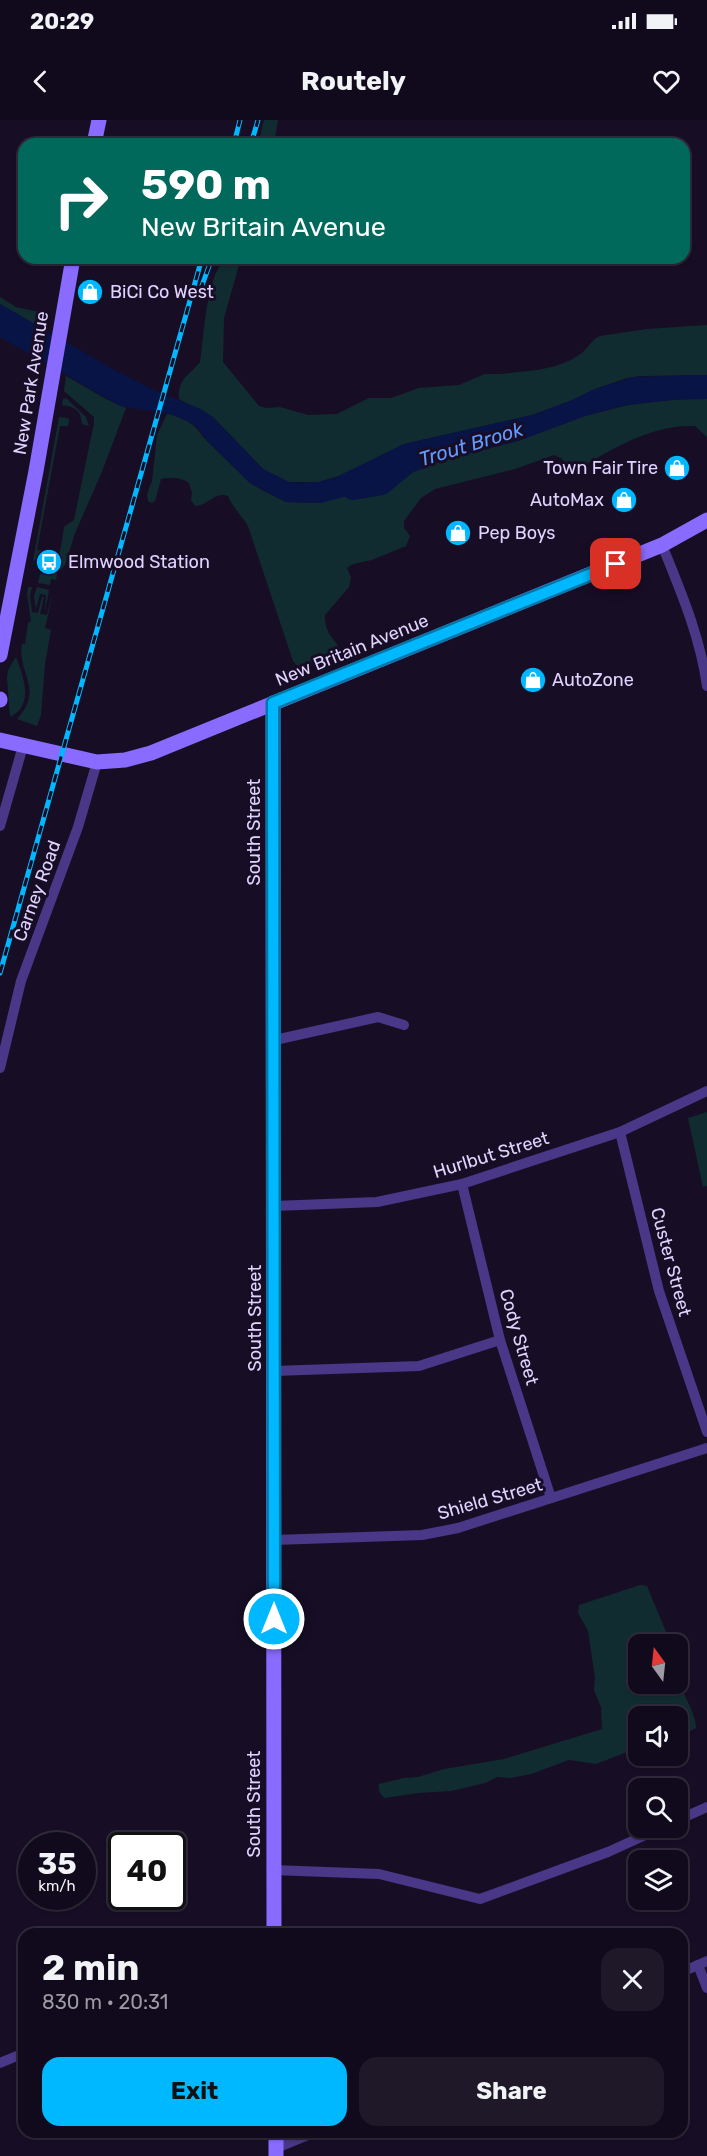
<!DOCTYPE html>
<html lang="en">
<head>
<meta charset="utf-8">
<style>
  :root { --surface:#110a1c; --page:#1e1829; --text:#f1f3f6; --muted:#9c9aa3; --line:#302b3b; --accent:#00b8ff }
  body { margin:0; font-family:Rubik,sans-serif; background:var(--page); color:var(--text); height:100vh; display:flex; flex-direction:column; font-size:22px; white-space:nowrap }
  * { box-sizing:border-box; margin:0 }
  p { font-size:20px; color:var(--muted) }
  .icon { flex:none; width:33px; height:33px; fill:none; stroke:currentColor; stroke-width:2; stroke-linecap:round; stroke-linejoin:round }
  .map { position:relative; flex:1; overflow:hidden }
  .drawer { position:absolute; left:18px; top:1808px; width:670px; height:210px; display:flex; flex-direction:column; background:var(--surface); border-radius:18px; box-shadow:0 2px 4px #0004,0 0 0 2px var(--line) }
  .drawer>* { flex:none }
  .banner { position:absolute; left:18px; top:18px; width:672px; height:126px; border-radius:18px; box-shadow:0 2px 4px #0004,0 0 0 2px var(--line); background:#00695c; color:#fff; overflow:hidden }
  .needle { width:39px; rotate:345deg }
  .buttons { position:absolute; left:628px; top:1514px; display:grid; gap:12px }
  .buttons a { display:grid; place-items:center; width:60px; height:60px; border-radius:12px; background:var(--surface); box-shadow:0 2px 4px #0004,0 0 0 2px var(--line); font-size:30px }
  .speed { position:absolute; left:18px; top:1712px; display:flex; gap:12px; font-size:30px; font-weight:700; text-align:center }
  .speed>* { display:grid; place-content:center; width:78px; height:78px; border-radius:50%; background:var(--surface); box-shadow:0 2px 4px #0004,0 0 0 2px var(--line); line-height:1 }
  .speed small { font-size:15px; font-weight:400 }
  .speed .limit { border:3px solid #111; border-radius:9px; background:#fff; color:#111 }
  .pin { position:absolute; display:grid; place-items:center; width:51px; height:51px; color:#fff; margin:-26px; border-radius:12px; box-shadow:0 3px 9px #0006 }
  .me { position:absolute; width:66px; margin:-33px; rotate:0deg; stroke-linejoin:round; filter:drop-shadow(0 0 4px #0008) }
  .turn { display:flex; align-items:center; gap:21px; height:126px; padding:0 24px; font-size:27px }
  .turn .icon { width:78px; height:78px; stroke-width:2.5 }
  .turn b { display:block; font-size:42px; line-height:51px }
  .round { display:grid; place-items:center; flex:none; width:63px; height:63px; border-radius:18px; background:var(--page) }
  .overview { display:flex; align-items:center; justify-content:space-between; height:102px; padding:0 24px }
  h1 { font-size:36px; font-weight:700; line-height:45px }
  .primary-button { display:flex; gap:12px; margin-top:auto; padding:12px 24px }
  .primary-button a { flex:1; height:69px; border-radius:18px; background:var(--accent); color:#111; font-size:24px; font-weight:700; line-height:69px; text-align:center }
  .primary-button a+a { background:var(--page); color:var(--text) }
  .status { display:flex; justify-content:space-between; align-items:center; height:42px; padding:0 30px; background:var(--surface); direction:ltr }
  .status svg { height:16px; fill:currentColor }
  header { display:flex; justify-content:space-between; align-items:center; height:78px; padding:0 24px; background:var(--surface); font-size:27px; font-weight:700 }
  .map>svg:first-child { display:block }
  .green { fill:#112c31 }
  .water { fill:#081445 }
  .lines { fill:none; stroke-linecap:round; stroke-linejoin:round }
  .river { stroke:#081445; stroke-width:18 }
  .street { stroke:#493887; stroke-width:10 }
  .secondary { stroke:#896bff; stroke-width:15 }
  .rail-casing { stroke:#00b8ff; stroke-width:5 }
  .rail { stroke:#170e26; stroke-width:3; stroke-dasharray:9; stroke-linecap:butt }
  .route-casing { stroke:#0078a6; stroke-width:15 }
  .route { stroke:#00b8ff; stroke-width:10 }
  .labels { text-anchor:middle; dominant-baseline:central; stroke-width:6; stroke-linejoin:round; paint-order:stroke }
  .poi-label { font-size:18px; fill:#e0d4ff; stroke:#170e26; text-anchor:start }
  .street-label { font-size:18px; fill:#e0d4ff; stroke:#170e26 }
  .water-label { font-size:20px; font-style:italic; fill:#629aff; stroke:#170e26 }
</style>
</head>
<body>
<div class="status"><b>20:29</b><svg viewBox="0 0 49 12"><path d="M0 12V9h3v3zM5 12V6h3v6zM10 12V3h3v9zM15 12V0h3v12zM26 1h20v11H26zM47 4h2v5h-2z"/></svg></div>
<header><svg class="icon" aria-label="back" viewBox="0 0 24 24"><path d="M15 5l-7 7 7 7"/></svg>Routely<svg class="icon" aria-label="heart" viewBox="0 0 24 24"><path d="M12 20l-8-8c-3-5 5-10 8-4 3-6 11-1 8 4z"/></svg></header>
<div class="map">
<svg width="707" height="2036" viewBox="0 0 707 2036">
  <rect width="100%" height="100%" fill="#170e26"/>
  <g class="green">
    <path d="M264 0H278L274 24H258Z"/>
    <path d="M224 138H241L224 198 223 242 259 286 266 288 280 287 308 295 337 294 369 278H391L419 268 459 265 485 254H500C526 251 556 251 579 235 588 229 591 220 600 216L647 209 707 205V255L640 256 627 258 595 269 570 281 532 295 404 324 346 354 318 362H289L263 349 213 297 179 279C178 258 188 257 200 242 204 214 205 182 215 155 218 149 221 144 224 138Z"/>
    <path d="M0 177 16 187 48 194 45 210 0 184Z"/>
    <path d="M66 256 106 279 126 288 101 354 75 413 65 445 57 453 56 460 51 459 50 465 38 463 40 455C62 439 60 432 64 407L74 400 94 303V297L64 271Z"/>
    <path d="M66 278 86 297 89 306 82 304C81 290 75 287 62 285L63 279Z"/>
    <path d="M686 279H707V317L695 306C652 304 613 329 577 349L570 348 561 338 554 335 515 349 435 369 421 378 404 401V408L410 416 406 426C395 430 385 435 374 439 365 443 355 441 347 448L351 457 349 467 325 495C324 517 339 520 340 533 326 537 313 545 300 549L293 541 248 406C242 396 231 385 228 376 214 371 208 386 195 386L191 380 192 373 189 363C181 357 171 357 161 359L155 381 151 383 148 381 147 374 152 361 157 315 167 294C181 296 196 304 203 317L250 363 262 370 286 382 320 383 367 370 391 359 425 348 446 339 518 321 585 296 636 283Z"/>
    <path d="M59 297 68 298 69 300 68 306H60L37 430 42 431 44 434 33 441Z"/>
    <path d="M28 467H32L30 476 32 492 38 493 42 477H44L40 494 47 495 53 473 45 508 51 510 45 544 41 595 37 606 17 599C45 569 17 554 22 524H25L28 503 31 501 27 473Z"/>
    <path d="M37 467 49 470 45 491 46 475 40 474 36 489 34 476Z"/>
    <path d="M16 537C23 556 35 585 10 597L7 558 8 550Z"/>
    <path d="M707 992V1066L703 1067 688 998Z"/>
    <path d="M640 1465 647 1466 671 1524H639V1563H678V1536C678 1548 679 1559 683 1571 688 1584 695 1593 696 1608L684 1614 678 1615V1596H639V1625L632 1627 627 1632 596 1644 569 1640 531 1654 511 1658 497 1657 485 1663 451 1671 418 1673 385 1678C380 1675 378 1670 379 1664L383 1663 404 1658 418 1657 444 1649 504 1639 602 1609 601 1587 594 1570 595 1557 588 1511 578 1493 579 1485Z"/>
  </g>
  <path class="water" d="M0 184 111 248 156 271 201 289 213 297 263 349 289 362 297 363 318 362 332 359 404 324 532 295 570 281 595 269 633 257 707 255V279L672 280 621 286 585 296 518 321 446 339 425 348 391 359 367 370 340 378 320 383 286 382 250 363 208 322 198 308 189 302 170 294 120 286 0 217Z"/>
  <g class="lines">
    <path class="river" d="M352 371 382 366 409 344"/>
    <g class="street">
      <path d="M662 425C681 472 700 516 707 566"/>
      <path d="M0 706 23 626"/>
      <path d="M275 920 378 897 404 905"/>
      <path d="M0 948 21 861 78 707 97 642"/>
      <path d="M620 1012 659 1171 707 1312"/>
      <path d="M462 1064 500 1220 551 1378"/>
      <path d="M274 1086 377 1082 462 1064 620 1012 707 971"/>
      <path d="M274 1251 419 1246 500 1220"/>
      <path d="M274 1420 422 1415 458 1408 707 1328"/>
      <path d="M678 1700 707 1687"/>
      <path d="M273 1750 379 1754 480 1779 608 1732 663 1707"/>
      <path d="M698 1845 707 1868"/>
      <path d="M682 1852 707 1841"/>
      <path d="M0 1943 24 1933"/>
      <path d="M276 2028 315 2012"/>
    </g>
    <g class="secondary">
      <path d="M94 24 99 0"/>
      <path d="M0 535 36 351 73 138"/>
      <path d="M0 579V580"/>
      <path d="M273 583 274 1814"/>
      <path d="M0 620 97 642 125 640 151 633 662 425 707 400"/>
      <path d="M276 2012V2036"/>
    </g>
    <g class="rail-casing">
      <g id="rail">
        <path d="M234 24 240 0"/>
        <path d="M251 24 258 0"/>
        <path d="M200 171 212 138"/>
        <path d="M0 853 202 138"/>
      </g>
    </g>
    <use href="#rail" class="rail"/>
  </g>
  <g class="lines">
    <g class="route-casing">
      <path id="route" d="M274 1499 273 583 616 444"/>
    </g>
    <use href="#route" class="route"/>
  </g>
  <defs>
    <g id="shop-disc" transform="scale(1.35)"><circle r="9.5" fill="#00b8ff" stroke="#170e26"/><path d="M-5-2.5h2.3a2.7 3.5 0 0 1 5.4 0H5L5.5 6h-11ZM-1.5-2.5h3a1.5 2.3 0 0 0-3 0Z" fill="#fff"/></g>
    <g id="bus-disc" transform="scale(1.35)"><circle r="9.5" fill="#00b8ff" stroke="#170e26"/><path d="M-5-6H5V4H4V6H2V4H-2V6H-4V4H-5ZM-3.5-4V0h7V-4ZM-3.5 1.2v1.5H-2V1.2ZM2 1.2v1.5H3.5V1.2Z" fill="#fff"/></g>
  </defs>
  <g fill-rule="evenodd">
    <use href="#shop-disc" x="90" y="172"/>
    <use href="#shop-disc" x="677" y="348"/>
    <use href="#shop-disc" x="624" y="380"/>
    <use href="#shop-disc" x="458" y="413"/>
    <use href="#bus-disc" x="49" y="442"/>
    <use href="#shop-disc" x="533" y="560"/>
  </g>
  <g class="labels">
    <g class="poi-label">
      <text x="110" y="172">BiCi Co West</text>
      <text x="658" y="348" text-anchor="end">Town Fair Tire</text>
      <text x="604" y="380" text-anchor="end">AutoMax</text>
      <text x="478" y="413">Pep Boys</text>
      <text x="68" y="442">Elmwood Station</text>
      <text x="552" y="560">AutoZone</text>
    </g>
    <g class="street-label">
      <text transform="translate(31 263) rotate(-81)">New Park Avenue</text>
      <text transform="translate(352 530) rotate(-22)">New Britain Avenue</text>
      <text transform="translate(254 712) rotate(-90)">South Street</text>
      <text transform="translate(37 771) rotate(-70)">Carney Road</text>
      <text transform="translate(491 1035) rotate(-17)">Hurlbut Street</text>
      <text transform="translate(671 1142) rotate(75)">Custer Street</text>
      <text transform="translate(255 1198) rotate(-90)">South Street</text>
      <text transform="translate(519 1217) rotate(74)">Cody Street</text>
      <text transform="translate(490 1379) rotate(-16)">Shield Street</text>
      <text transform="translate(254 1684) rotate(-90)">South Street</text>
    </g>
    <g class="water-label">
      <text transform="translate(471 324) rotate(-17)">Trout Brook</text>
    </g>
  </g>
</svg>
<div class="buttons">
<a><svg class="needle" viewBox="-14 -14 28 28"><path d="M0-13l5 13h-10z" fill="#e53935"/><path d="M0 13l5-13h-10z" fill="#9c9aa3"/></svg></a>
<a><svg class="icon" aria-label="sound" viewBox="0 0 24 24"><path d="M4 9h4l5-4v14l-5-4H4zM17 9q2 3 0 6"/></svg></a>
<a><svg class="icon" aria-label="search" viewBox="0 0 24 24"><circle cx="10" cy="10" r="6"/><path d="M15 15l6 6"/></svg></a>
<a><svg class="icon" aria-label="layers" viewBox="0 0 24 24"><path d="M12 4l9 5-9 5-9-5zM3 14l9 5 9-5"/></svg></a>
</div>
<div class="speed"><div>35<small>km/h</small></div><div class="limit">40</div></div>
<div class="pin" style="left:616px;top:444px;background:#d93025"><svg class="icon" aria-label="arrive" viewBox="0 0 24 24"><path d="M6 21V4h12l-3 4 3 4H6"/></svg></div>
<svg class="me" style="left:274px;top:1499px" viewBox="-20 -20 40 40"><circle r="17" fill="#00b8ff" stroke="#fff" stroke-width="3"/><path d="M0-11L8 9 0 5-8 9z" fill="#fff"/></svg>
<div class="banner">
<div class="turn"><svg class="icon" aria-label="right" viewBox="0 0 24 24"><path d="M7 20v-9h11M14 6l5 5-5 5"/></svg><div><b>590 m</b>New Britain Avenue</div></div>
</div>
<section class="drawer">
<div class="overview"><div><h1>2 min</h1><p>830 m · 20:31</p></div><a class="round"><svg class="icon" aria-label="close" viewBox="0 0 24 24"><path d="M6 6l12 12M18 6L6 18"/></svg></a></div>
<div class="primary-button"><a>Exit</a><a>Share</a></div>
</section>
</div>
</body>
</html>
